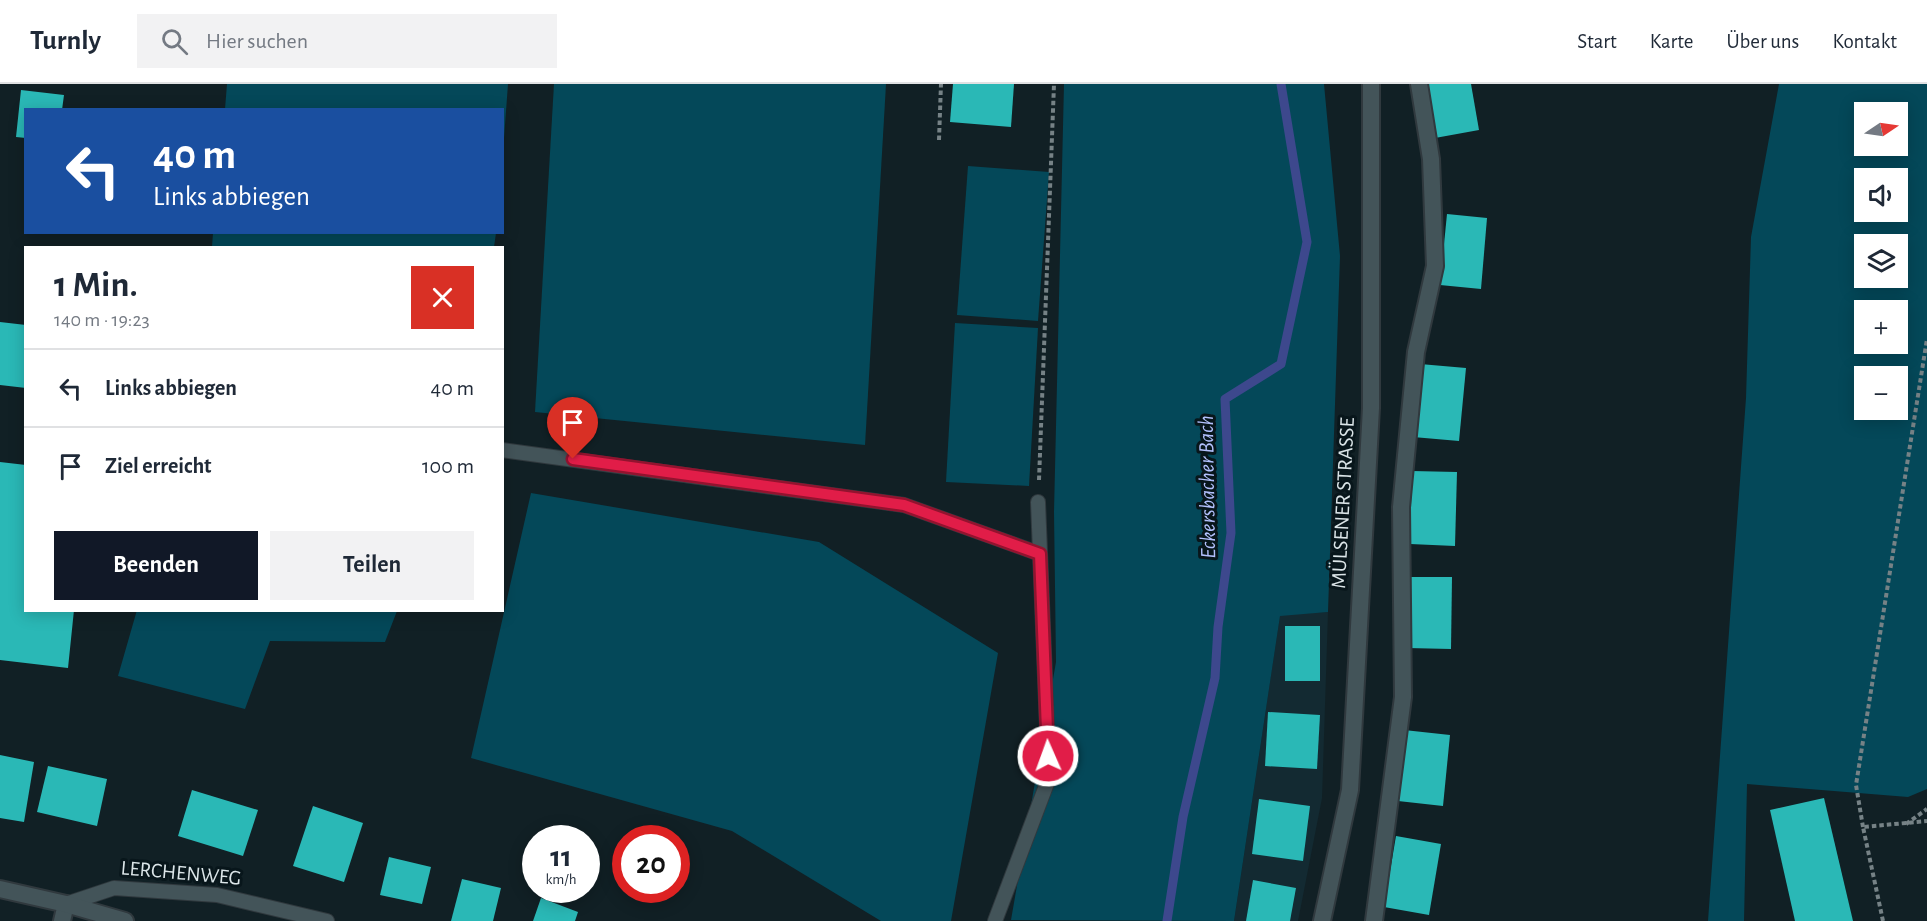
<!DOCTYPE html>
<html lang="de">
<head>
<meta charset="utf-8">
<style>
  :root { --surface:#fff; --page:#f2f2f3; --text:#1f2937; --muted:#747a83; --line:#e0e1e3; --accent:#111827 }
  body { margin:0; font-family:"Alegreya Sans",sans-serif; background:var(--page); color:var(--text); height:100vh; display:flex; flex-direction:column; font-size:22px; white-space:nowrap }
  * { box-sizing:border-box; margin:0 }
  p { font-size:20px; color:var(--muted) }
  .icon { flex:none; width:33px; height:33px; fill:none; stroke:currentColor; stroke-width:2; stroke-linecap:round; stroke-linejoin:round }
  .map { position:relative; flex:1; overflow:hidden }
  .side { position:absolute; left:24px; top:162px; width:480px; height:366px; display:flex; flex-direction:column; background:var(--surface); border-radius:0px; box-shadow:0 3px 15px #0003 }
  .side>* { flex:none }
  .banner { position:absolute; left:24px; top:24px; width:480px; height:126px; border-radius:0px; box-shadow:0 3px 15px #0003; background:#1a4fa0; color:#fff; overflow:hidden }
  .needle { width:39px; rotate:77deg }
  .buttons { position:absolute; left:1854px; top:18px; display:grid; gap:12px }
  .buttons a { display:grid; place-items:center; width:54px; height:54px; border-radius:0px; background:var(--surface); box-shadow:0 3px 15px #0003; font-size:30px }
  .speed { position:absolute; left:522px; top:741px; display:flex; gap:12px; font-size:30px; font-weight:700; text-align:center }
  .speed>* { display:grid; place-content:center; width:78px; height:78px; border-radius:50%; background:var(--surface); box-shadow:0 3px 15px #0003; line-height:1 }
  .speed small { font-size:15px; font-weight:400 }
  .speed .limit { border:9px solid #d22; background:#fff; color:#111 }
  .pin { position:absolute; display:grid; place-items:center; width:51px; height:51px; color:#fff; margin:-62px -26px; border-radius:50% 50% 50% 0; rotate:-45deg; box-shadow:0 0 6px #0007 }
  .pin .icon { rotate:45deg }
  .me { position:absolute; width:66px; margin:-33px; rotate:358deg; stroke-linejoin:round; filter:drop-shadow(0 0 4px #0008) }
  .turn { display:flex; align-items:center; gap:21px; height:126px; padding:0 30px; font-size:27px }
  .turn .icon { width:78px; height:78px; stroke-width:2.5 }
  .turn b { display:block; font-size:42px; line-height:51px }
  .round { display:grid; place-items:center; flex:none; width:63px; height:63px; border-radius:0px; background:var(--page) }
  .overview { display:flex; align-items:center; justify-content:space-between; height:102px; padding:0 30px }
  h1 { font-size:36px; font-weight:700; line-height:45px }
  .primary-button { display:flex; gap:12px; margin-top:auto; padding:12px 30px }
  .primary-button a { flex:1; height:69px; border-radius:0px; background:var(--accent); color:#fff; font-size:24px; font-weight:700; line-height:69px; text-align:center }
  .primary-button a+a { background:var(--page); color:var(--text) }
  ul { padding:0; list-style:none }
  li { display:flex; align-items:center; gap:18px; height:78px; padding:0 30px; border-top:2px solid var(--line) }
  li div { flex:1 }
  li b { display:block; font-size:22px }
  li em { font-style:normal }
  header { display:flex; align-items:center; gap:36px; box-sizing:border-box; height:84px; padding:0 30px; background:var(--surface); border-bottom:2px solid var(--line) }
  header strong { font-size:28px }
  nav { display:flex; gap:33px; margin-inline-start:auto; font-size:21px }
  .search { width:420px; height:54px; background:var(--page); display:flex; align-items:center; gap:15px; box-sizing:border-box; padding:0 21px; border-radius:0px; color:var(--muted); font-size:22px }
  .map>svg:first-child { display:block }
  .built { fill:#132a32 }
  .green { fill:#044859; fill-rule:evenodd }
  .lines { fill:none; stroke-linecap:round; stroke-linejoin:round }
  .stream { stroke:#3d488d; stroke-width:9 }
  .building { fill:#2ab8b6 }
  .service-casing { stroke:#30393e; stroke-width:16 }
  .minor-casing { stroke:#30393e; stroke-width:20 }
  .tertiary-casing { stroke:#30393e; stroke-width:20 }
  .path { stroke:#768286; stroke-width:4; stroke-dasharray:4.5 3; stroke-linecap:butt }
  .service { stroke:#435459; stroke-width:14 }
  .minor { stroke:#435459; stroke-width:16 }
  .tertiary { stroke:#435459; stroke-width:16 }
  .route-casing { stroke:#92132f; stroke-width:15 }
  .route { stroke:#e11d48; stroke-width:10 }
  .labels { text-anchor:middle; dominant-baseline:central; stroke-width:6; stroke-linejoin:round; paint-order:stroke }
  .street-label { font-size:21px; fill:#dbe5e8; stroke:#08161b }
  .water-label { font-size:22px; font-style:italic; fill:#b3c1fd; stroke:#08161b }
</style>
</head>
<body>
<header>
<strong>Turnly</strong>
<div class="search"><svg class="icon" aria-label="search" viewBox="0 0 24 24"><circle cx="10" cy="10" r="6"/><path d="M15 15l6 6"/></svg>Hier suchen</div>
<nav><a>Start</a><a>Karte</a><a>Über uns</a><a>Kontakt</a></nav>
</header>
<div class="map">
<svg width="1927" height="837" viewBox="0 0 1927 837">
  <rect width="100%" height="100%" fill="#112025"/>
  <path class="built" d="M1328 528 1322 714 1298 837H1234L1280 531Z"/>
  <g class="green">
    <path d="M227 0H508L503 68 502 26 225 25Z"/>
    <path d="M554 0H886L865 361 535 328Z"/>
    <path d="M1064 0H1324L1340 172 1328 528 1280 532 1234 837 1011 836 1056 578 1054 428Z"/>
    <path d="M1779 0H1927V705L1908 713 1747 700 1744 837H1708L1746 314 1751 153ZM1898 28V62H1864V28ZM1864 94H1898V128H1864ZM1864 160H1898V194H1864ZM1898 226V260H1864V226ZM1898 292V326H1864V292Z"/>
    <path d="M968 82 1049 88 1038 237 957 231Z"/>
    <path d="M213 149V148L496 149 494 163H212Z"/>
    <path d="M955 239 1038 244 1029 402 946 398Z"/>
    <path d="M531 409 819 458 998 569 951 837H881L732 747 471 674Z"/>
    <path d="M137 526H397V527L385 558 270 557 245 625 118 592Z"/>
  </g>
  <g class="lines">
    <path class="stream" d="M1167 837 1183 733 1215 594 1218 543 1231 449 1225 315 1281 280 1307 158 1281 0"/>
  </g>
  <g class="building">
    <path d="M953 0H1014L1011 43 950 38Z"/>
    <path d="M1426 0H1471L1479 46 1435 54Z"/>
    <path d="M21 6 64 11 62 26H26V54L16 53Z"/>
    <path d="M1447 130 1487 134 1481 205 1440 201Z"/>
    <path d="M0 238 26 241V304L0 301Z"/>
    <path d="M1420 280 1466 284 1459 357 1413 353Z"/>
    <path d="M0 378 26 381V526H74L68 584 0 576Z"/>
    <path d="M1412 387 1457 388 1455 462 1410 460Z"/>
    <path d="M1408 493H1452L1451 565 1407 564Z"/>
    <rect x="1285" y="542" width="35" height="55"/>
    <path d="M1268 628 1320 631 1317 685 1265 682Z"/>
    <path d="M1404 646 1450 651 1443 722 1398 717Z"/>
    <path d="M0 671 34 678 24 738 0 734Z"/>
    <path d="M48 682 107 695 97 742 37 728Z"/>
    <path d="M192 706 258 726 243 772 178 752Z"/>
    <path d="M1824 714 1853 837H1795L1770 726Z"/>
    <path d="M1259 715 1310 722 1303 777 1252 770Z"/>
    <path d="M313 722 363 739 344 798 293 782Z"/>
    <path d="M1396 752 1441 760 1429 831 1384 823Z"/>
    <path d="M389 773 431 783 422 820 380 811Z"/>
    <path d="M462 795 501 804 493 837H451Z"/>
    <path d="M1253 796 1296 804 1290 837H1246Z"/>
    <path d="M541 814 578 828 575 837H533Z"/>
  </g>
  <g class="lines">
    <g class="service-casing">
      <g id="service">
        <path d="M502 366 904 421 1040 470"/>
        <path d="M66 820 114 804 217 811 327 837"/>
        <path d="M995 837 1049 694 1038 418"/>
      </g>
    </g>
    <g class="minor-casing">
      <g id="minor">
        <path d="M62 837 66 820"/>
        <path d="M1322 837 1350 706 1371 324V0"/>
        <path d="M1374 837 1403 613 1401 423 1416 268 1435 182 1431 75 1419 0"/>
      </g>
    </g>
    <g class="tertiary-casing">
      <path id="tertiary" d="M0 805 66 820 125 837"/>
    </g>
    <g class="path">
      <path d="M939 56 941 0"/>
      <path d="M1039 396 1054 0"/>
      <path d="M1906 740 1927 725"/>
      <path d="M1863 743 1856 701 1927 255"/>
      <path d="M1883 837 1863 743 1927 737"/>
    </g>
    <use href="#service" class="service"/>
    <use href="#minor" class="minor"/>
    <use href="#tertiary" class="tertiary"/>
  </g>
  <g class="lines">
    <g class="route-casing">
      <path id="route" d="M573 375 904 421 1040 470 1048 672"/>
    </g>
    <use href="#route" class="route"/>
  </g>
  <g class="labels">
    <g class="street-label">
      <text transform="translate(1343 419) rotate(-87)">MÜLSENER STRASSE</text>
      <text transform="translate(181 789) rotate(5)">LERCHENWEG</text>
    </g>
    <g class="water-label">
      <text transform="translate(1207 403) rotate(-91)">Eckersbacher Bach</text>
    </g>
  </g>
</svg>
<div class="buttons">
<a><svg class="needle" viewBox="-14 -14 28 28"><path d="M0-13l5 13h-10z" fill="#e53935"/><path d="M0 13l5-13h-10z" fill="#747a83"/></svg></a>
<a><svg class="icon" aria-label="sound" viewBox="0 0 24 24"><path d="M4 9h4l5-4v14l-5-4H4zM17 9q2 3 0 6"/></svg></a>
<a><svg class="icon" aria-label="layers" viewBox="0 0 24 24"><path d="M12 4l9 5-9 5-9-5zM3 14l9 5 9-5"/></svg></a>
<a>+</a>
<a>−</a>
</div>
<div class="speed"><div>11<small>km/h</small></div><div class="limit">20</div></div>
<div class="pin" style="left:573px;top:375px;background:#d93025"><svg class="icon" aria-label="arrive" viewBox="0 0 24 24"><path d="M6 21V4h12l-3 4 3 4H6"/></svg></div>
<svg class="me" style="left:1048px;top:672px" viewBox="-20 -20 40 40"><circle r="17" fill="#e11d48" stroke="#fff" stroke-width="3"/><path d="M0-11L8 9 0 5-8 9z" fill="#fff"/></svg>
<div class="banner">
<div class="turn"><svg class="icon" aria-label="left" viewBox="0 0 24 24"><path d="M17 20v-9H6M10 6l-5 5 5 5"/></svg><div><b>40 m</b>Links abbiegen</div></div>
</div>
<section class="side">
<div class="overview"><div><h1>1 Min.</h1><p>140 m · 19:23</p></div><a class="round" style="background:#d93025;color:#fff"><svg class="icon" aria-label="close" viewBox="0 0 24 24"><path d="M6 6l12 12M18 6L6 18"/></svg></a></div>
<ul>
<li><svg class="icon" aria-label="left" viewBox="0 0 24 24"><path d="M17 20v-9H6M10 6l-5 5 5 5"/></svg><div><b>Links abbiegen</b></div><em>40 m</em></li>
<li><svg class="icon" aria-label="arrive" viewBox="0 0 24 24"><path d="M6 21V4h12l-3 4 3 4H6"/></svg><div><b>Ziel erreicht</b></div><em>100 m</em></li>
</ul>
<div class="primary-button"><a>Beenden</a><a>Teilen</a></div>
</section>
</div>
</body>
</html>
